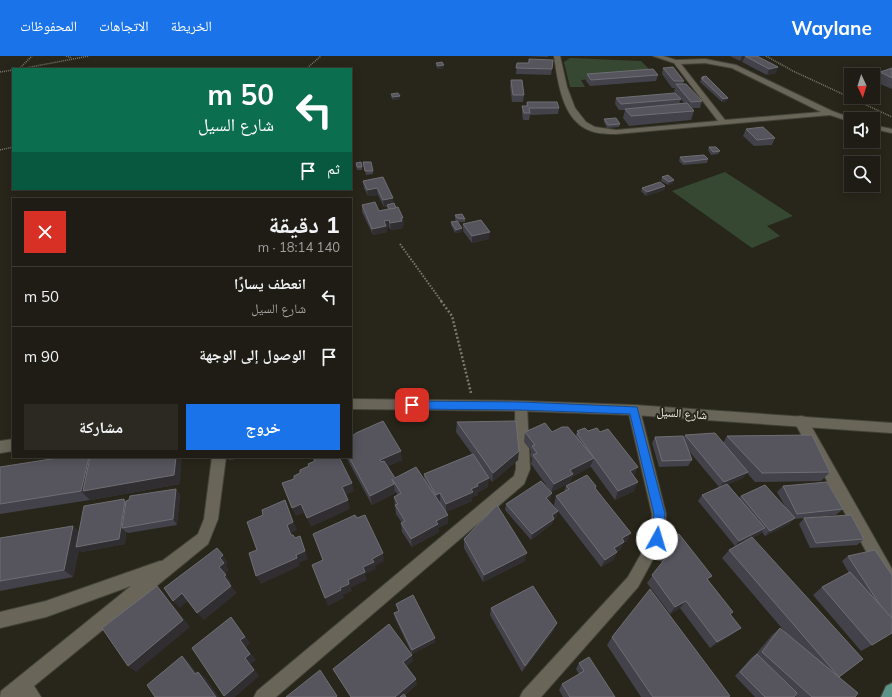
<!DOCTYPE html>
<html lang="ar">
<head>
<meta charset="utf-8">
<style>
  :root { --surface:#1e1c14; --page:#2b2922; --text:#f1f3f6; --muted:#a1a1a0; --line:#3c3a34; --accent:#1a73e8 }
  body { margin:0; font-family:Mulish,"Noto Naskh Arabic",sans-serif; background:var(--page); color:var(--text); direction:rtl; height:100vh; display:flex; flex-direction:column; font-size:15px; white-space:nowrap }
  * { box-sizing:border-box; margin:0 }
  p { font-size:13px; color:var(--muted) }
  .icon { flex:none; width:22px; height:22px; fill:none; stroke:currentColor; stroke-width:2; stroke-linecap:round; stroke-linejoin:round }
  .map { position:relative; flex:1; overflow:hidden; direction:ltr }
  .panel { position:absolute; left:12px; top:142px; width:340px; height:260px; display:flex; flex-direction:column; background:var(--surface); border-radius:0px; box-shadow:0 2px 10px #0003,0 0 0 1px var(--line); direction:rtl }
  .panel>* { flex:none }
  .guide { position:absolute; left:12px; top:12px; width:340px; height:122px; border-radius:0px; box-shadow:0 2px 10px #0003,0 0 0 1px var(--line); direction:rtl; background:#0b6e4f; color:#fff; overflow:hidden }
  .needle { width:26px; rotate:176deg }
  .fabs { position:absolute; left:844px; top:12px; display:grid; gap:8px }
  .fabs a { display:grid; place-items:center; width:36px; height:36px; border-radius:0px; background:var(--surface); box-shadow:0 2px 10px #0003,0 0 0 1px var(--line); font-size:20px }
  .pin { position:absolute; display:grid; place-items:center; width:34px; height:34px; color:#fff; margin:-17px; border-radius:8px; box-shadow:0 2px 6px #0006 }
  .me { position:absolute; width:44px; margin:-22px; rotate:6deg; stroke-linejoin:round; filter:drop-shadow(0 0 3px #0008) }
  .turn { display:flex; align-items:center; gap:14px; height:84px; padding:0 12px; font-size:18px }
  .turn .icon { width:52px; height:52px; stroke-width:2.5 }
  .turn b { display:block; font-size:28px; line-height:34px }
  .then { display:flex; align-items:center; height:38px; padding:0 12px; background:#0003; gap:8px; font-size:15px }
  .round { display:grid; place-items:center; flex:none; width:42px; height:42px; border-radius:0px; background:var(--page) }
  .summary { display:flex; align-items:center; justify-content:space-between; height:68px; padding:0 12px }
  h1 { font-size:24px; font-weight:700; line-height:30px }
  .button { display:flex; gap:8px; margin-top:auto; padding:8px 12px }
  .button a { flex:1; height:46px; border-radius:0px; background:var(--accent); color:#fff; font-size:16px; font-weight:700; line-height:46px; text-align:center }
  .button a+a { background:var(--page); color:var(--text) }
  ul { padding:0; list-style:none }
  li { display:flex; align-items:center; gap:12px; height:60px; padding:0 12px; border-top:1px solid var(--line) }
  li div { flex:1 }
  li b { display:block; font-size:15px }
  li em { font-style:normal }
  header { display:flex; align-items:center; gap:24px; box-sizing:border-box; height:56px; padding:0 20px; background:var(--accent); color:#fff }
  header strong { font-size:19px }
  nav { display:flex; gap:22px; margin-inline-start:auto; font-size:14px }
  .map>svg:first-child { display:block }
  .green { fill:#364831 }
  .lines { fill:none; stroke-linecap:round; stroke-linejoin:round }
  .minor-casing { stroke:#434238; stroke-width:2 }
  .tertiary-casing { stroke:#434238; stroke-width:2 }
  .primary-casing { stroke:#434238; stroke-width:2 }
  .path-far2 { stroke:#7b796f; stroke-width:1.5; stroke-dasharray:1 1; stroke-linecap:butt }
  .path-far1 { stroke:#7b796f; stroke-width:2; stroke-dasharray:1.5 1.5; stroke-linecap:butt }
  .path { stroke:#7b796f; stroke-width:2.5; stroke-dasharray:2 2; stroke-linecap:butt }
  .minor { fill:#696659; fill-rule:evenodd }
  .tertiary { fill:#696659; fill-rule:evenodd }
  .primary { fill:#5c9488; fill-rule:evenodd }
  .wall { fill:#43424b }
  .shaded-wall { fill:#302e30 }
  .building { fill:#56555d; stroke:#6f6e73 }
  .route { fill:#1a73e8; stroke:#114b97 }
  .labels { text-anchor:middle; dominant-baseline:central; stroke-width:4; stroke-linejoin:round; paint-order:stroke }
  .street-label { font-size:12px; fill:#f6f5ed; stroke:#28261a }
</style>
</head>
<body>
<header>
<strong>Waylane</strong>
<nav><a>الخريطة</a><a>الاتجاهات</a><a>المحفوظات</a></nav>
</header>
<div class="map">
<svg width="892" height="641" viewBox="0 0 892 641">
  <rect width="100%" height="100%" fill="#28261a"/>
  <g class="green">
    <path d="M570 2 641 5 654 18 581 24 585 31H570L564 6Z"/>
    <path d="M725 116 793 160 767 170 780 180 752 192 672 135Z"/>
  </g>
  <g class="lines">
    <g class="minor-casing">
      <g id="minor">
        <path d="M554 0H560L567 31 575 52 586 66 595 71 616 74 718 65 674 7 653 0H663L676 4 705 3 736 9 832 55 854 63H851V66L830 59 616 78C608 78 599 78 591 75 562 65 558 26 554 0ZM705 7 732 12 821 56 725 64 681 8Z"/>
        <path d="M873 69 892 73V77L873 73Z"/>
        <path d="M521 345 525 346 527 350 530 413 524 428 276 641H254L257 635 514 420 516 413 515 350 517 346Z"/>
        <path d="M634 349 638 350 640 354 666 458 664 483 638 531 541 641H520L523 635 628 521 650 482 652 458 628 354 630 350Z"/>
        <path d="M801 360 806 361 892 513V536L887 533 796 369 795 365 796 361Z"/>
        <path d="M212 401H226L218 463 208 488 34 630 41 641H0L1 635 131 530 46 561 0 572V556L46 545 160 505H162L198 478 204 463Z"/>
      </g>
    </g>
    <g class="tertiary-casing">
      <g id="tertiary">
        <path d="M351 343 521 345 634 349 892 367V377L634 359 521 355 351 353Z"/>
        <path d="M13 383V395L0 397V385Z"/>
      </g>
    </g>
    <g class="primary-casing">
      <path id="primary" d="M892 627V641H881L886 630Z"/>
    </g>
    <g class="path-far2">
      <path d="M66 0 72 2"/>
      <path d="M766 0 793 15 892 61"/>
      <path d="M19 13 32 0"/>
      <path d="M20 13 89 0"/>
      <path d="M306 13 321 0"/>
      <path d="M0 16 13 14"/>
      <path d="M0 94 13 91"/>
    </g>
    <path class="path-far1" d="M400 188 442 246"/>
    <path class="path" d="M441 245 452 260 471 337"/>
    <use href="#minor" class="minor"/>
    <use href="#tertiary" class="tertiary"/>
    <use href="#primary" class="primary"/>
  </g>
  <g class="wall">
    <path d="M526 0H548V1Z"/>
    <path d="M730 0H757L776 17 767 19 742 6 743 5H740Z"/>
    <path d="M529 3 552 13 551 19 516 18 517 7H528Z"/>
    <path d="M436 7 444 12 438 13 436 10Z"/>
    <path d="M663 12 684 25 683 28 702 45 700 52H692L694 55 691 64 629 70 623 62 625 54H619L615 48 616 42 681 43 679 48H685L674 35 675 32H672L662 18Z"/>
    <path d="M892 12V33L875 26 880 16Z"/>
    <path d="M587 18 658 19 656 25 590 30 586 25Z"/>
    <path d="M702 21 727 45 722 46 700 26Z"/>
    <path d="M511 24 524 39 523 46H512L510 30Z"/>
    <path d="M391 38 400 43 393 44 391 41Z"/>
    <path d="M527 46 559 52 558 58 530 59 529 64H523L522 57V50H526Z"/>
    <path d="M604 63 620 68 619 71 607 72 604 66Z"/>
    <path d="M746 73 775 82 772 89 754 90 743 80Z"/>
    <path d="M709 91 720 95 718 98 711 99 708 94Z"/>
    <path d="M680 101 708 103 707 107 683 109 679 105Z"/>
    <path d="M356 107 362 111V114H357Z"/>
    <path d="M364 110 373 115V118L366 119Z"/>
    <path d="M383 121 393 148 404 169H403V172L391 174 389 171 386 172 387 176 373 179 362 156V149L379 155 388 153 387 150 384 151 378 139 368 140 364 132 363 125Z"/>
    <path d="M662 121 673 127 668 129 661 125Z"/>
    <path d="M665 130 664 134 646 140 641 135 642 132Z"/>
    <path d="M455 159 465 163V166H458L462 172V176L455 177 451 169V166L456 165 455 163Z"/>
    <path d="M463 168 489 183 472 187 463 175Z"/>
    <path d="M457 366 518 404 492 426 482 412 488 431 478 436V439L472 441V445L446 456 448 467 438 472 439 476 412 491 402 476 401 467H402L396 458 394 441 398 439 395 435V437L372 449 346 401 402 404 388 410 395 422 424 424V418L472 398 456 376Z"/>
    <path d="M577 375H588L634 420V435L615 444 591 411H590L572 421 570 427 551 436 550 443 548 445 558 455 554 449 556 440 564 436 566 430H596L595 433 627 485 623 487 620 494 617 496 613 504 601 511 558 455 556 461 554 463 552 468 531 484 505 454 506 448 551 436 531 408 532 403 530 399 531 395 524 386 525 376H552L576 380Z"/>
    <path d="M685 379 723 387 727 380 830 416 821 425 755 426 747 417 743 422 728 428 739 442 741 440 786 452 777 436 783 430 843 453 836 459 806 462 864 483 857 489 810 492 799 468 804 462 794 463 789 468 765 480 762 476 760 478 752 482 863 603 839 621 855 641H796L795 640 794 641H755L735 620 751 602 756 598 772 579 780 572 786 577 722 502 729 494 743 486 735 490 698 445 702 439 719 431 688 394 692 404 688 410 659 411 652 387 655 381H684Z"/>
    <path d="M228 401H243V402L229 404Z"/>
    <path d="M0 411 180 428 91 444 90 442V444L0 458Z"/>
    <path d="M180 439 177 469 128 477 126 476 125 488 82 496 79 494 73 521 0 535V482L79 475 126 446Z"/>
    <path d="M464 483 525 505 483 526 464 492Z"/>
    <path d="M666 484 708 525 733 556 730 558 741 572 733 578 710 592 680 552 670 558 647 527 662 507 657 501 662 494 661 493Z"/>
    <path d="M848 500 892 519 872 589 861 595 813 539 822 531 849 517 842 505Z"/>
    <path d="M396 548 435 582V586L412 598 395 562 394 557 398 555Z"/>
    <path d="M491 552 554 574 522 616 490 559Z"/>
    <path d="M612 581 728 641H641L607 589Z"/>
    <path d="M413 605 407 610 417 628 405 639 406 641H351L333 613Z"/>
    <path d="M579 607 615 641H563L559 634 562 628 579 618 576 613Z"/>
  </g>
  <g class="shaded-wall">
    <path d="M742 0H751H745L743 5H740Z"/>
    <path d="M444 9V12L438 13V10Z"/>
    <path d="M778 11 776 17 767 19 769 13Z"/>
    <path d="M400 40V43L393 44V41Z"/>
    <path d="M728 42 727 45 722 46 723 43Z"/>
    <path d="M880 81 878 84 873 85V82Z"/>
    <path d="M674 124 673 127 668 129 669 126Z"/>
    <path d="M665 130 664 134 646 140 647 136Z"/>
    <path d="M377 132 378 139 368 140 367 134Z"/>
    <path d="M393 142V149H387V150L384 151 383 144Z"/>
    <path d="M401 162H403L404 169H403V172L391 174 390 167Z"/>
    <path d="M389 164V171L386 172 387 176 373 179 372 173 384 165Z"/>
    <path d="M462 172V176L455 177 456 174Z"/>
    <path d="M490 176 489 183 472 187V180Z"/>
    <path d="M401 395 402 404 381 413 380 404Z"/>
    <path d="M519 395 518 404 492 426 493 417Z"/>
    <path d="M89 401H182L180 428 91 444 90 442V444L81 435Z"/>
    <path d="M594 402 590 411 572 421 570 427 551 436 554 428 570 414Z"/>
    <path d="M638 411 634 421 630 415Z"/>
    <path d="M748 416 743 422 719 432 724 426Z"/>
    <path d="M489 422 488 431 478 436V439L472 441V445L446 456V448L477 428Z"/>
    <path d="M638 426 634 435 615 444 618 435Z"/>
    <path d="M352 427 354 435 344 440 342 431Z"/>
    <path d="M394 428 395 437 372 449 370 440Z"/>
    <path d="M176 433 180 439 177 469 173 463Z"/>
    <path d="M440 437V446L436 448V439Z"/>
    <path d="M552 437 550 443 544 448 546 442Z"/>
    <path d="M124 443 129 449 122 472 126 476 125 488 82 496 79 494 73 521 64 514 73 470 82 478 124 445Z"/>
    <path d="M285 444 297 474 291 477 295 487 287 469Z"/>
    <path d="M348 444 350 453 311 471 307 462Z"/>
    <path d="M301 448 304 457 296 460 292 452Z"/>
    <path d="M558 455 556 461 550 465 552 459Z"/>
    <path d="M448 459V467L438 472 439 476 412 491 411 483 436 465Z"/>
    <path d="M795 462 789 468 765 480 770 475Z"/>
    <path d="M554 463 552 468 531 484 532 478Z"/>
    <path d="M765 472 760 478 735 490 739 485Z"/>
    <path d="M631 477 627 485 623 487 620 494 610 500 614 492 622 482Z"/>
    <path d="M300 480 308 503 299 507 300 510 261 528 256 520Z"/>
    <path d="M617 496 613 504 601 511 605 504Z"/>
    <path d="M383 497 384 505 375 510 376 513 365 518 367 524 350 532 348 524 372 503Z"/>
    <path d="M527 497 525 505 483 526 484 519Z"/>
    <path d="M223 499 228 507 226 509 229 514 225 518 219 511 220 502Z"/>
    <path d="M226 519 231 526 229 528 224 520Z"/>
    <path d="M349 528 352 535 343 539 344 542 328 550 325 542 340 532Z"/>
    <path d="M157 530 164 537 190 571 136 616 128 610Z"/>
    <path d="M231 530 237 537 204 564 197 557Z"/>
    <path d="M182 537 189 544 180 552 173 545Z"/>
    <path d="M686 545 680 552 670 558 675 551Z"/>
    <path d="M231 561 250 587 246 591 256 604 251 608 259 620 235 641H225L224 640 245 602 240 584Z"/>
    <path d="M557 567 554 574 522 616 525 610Z"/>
    <path d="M741 572 733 578 710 592 717 586Z"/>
    <path d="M435 582V586L412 598V594Z"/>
    <path d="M412 599 413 605 405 612 403 606Z"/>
    <path d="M182 600 189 606 202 624 195 618Z"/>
    <path d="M198 616 205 621 219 641H216Z"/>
    <path d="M416 623 417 628 402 641H395Z"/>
  </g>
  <g class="building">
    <path d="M745 0H757L778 11 769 13Z"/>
    <path d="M529 3 553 4 552 13 516 12 517 7H529Z"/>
    <path d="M442 6 444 9 438 10 436 7Z"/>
    <path d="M673 11 684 25H674L663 12Z"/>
    <path d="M892 12V22L880 16Z"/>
    <path d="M653 13 658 19 591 24 587 18Z"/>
    <path d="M706 20 728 42 723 43 701 22H704L702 21Z"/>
    <path d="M511 24H522L524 39H513Z"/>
    <path d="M676 28H686L702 45 691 46Z"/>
    <path d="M398 37 400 40 393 41 391 38Z"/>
    <path d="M675 37 681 43 621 48 616 42Z"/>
    <path d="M527 46H557L559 52H529L530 57H524L522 50H528Z"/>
    <path d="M687 47 694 55 631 60 625 53Z"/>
    <path d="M616 62 620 68 608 69 604 63Z"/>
    <path d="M763 71 775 82 757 84 746 73Z"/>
    <path d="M873 77H875L880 81 873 82Z"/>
    <path d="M709 91H716L720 95 713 96Z"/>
    <path d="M704 99 708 103 684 106 680 101Z"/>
    <path d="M361 106 362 111H357L356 107Z"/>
    <path d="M363 106H371L373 115H365Z"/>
    <path d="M668 119 674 124 669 126 662 121Z"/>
    <path d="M383 121 393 142 383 144 377 132 367 134 363 125Z"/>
    <path d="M660 126 665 130 647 136 642 132Z"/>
    <path d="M375 146 379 155 398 151 403 162H401L402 165 390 167 389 164 384 165 386 170 372 173 362 149Z"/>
    <path d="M394 147 396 152 389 153 387 149Z"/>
    <path d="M462 158 465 163 457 162 455 159Z"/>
    <path d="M481 164 490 176 472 180 463 168Z"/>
    <path d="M457 165 462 172 456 174 451 166Z"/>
    <path d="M383 365 401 395 380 404 381 406 384 405 395 422 416 411 448 459 436 465 438 468 411 483 401 467 405 465 395 449 398 448 394 441 401 437 392 423 394 428 370 440 349 401H351V381L356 377Z"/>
    <path d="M516 365 519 395 493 417 457 366Z"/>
    <path d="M545 367 552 376 562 371H568L594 402 570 414 573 418 554 428 533 399 537 397 532 390 535 389 525 376Z"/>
    <path d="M585 372 588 375 597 372 600 376 608 373 638 411 630 415 638 426 618 435 577 378 579 377 577 375Z"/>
    <path d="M715 377 748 416 724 426 685 379Z"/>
    <path d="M812 379 830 416 762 417 727 380Z"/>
    <path d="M683 380 692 404 662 405 655 381Z"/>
    <path d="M473 398 489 422 477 428 478 430 471 433 473 436 446 448 440 437 436 439 424 418Z"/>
    <path d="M64 401H89L81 435 0 448V411Z"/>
    <path d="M90 401H176L174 419 83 435Z"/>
    <path d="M316 401H339L352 427 342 431 348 444 307 462 301 448 292 452 282 427 294 423V420L300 417V414L309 410 308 408 315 405 313 402Z"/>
    <path d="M587 419 596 430 595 432 631 477 622 482 624 486 614 492 617 496 605 504 556 440 569 433 566 430Z"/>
    <path d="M541 425 552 437 546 442 558 455 552 459 554 463 532 478 506 448Z"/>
    <path d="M827 426 843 453 797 458 783 430Z"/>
    <path d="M727 428 765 472 739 485 702 439Z"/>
    <path d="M765 429 795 462 770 475 741 440Z"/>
    <path d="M176 433 173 463 122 472 126 445 129 444 130 440Z"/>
    <path d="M124 443V445H125L119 483 76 491 84 450Z"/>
    <path d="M285 444 293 466 287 469 291 479H293L295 482 300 480 305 495 296 499 297 502 256 520 249 497 257 494 247 466 263 459 262 454Z"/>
    <path d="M497 449 527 497 484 519 464 483Z"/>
    <path d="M355 459 357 462 365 459 383 497 372 503 374 506 363 511 365 516 348 524 349 528 340 532 341 534 325 542 312 509 323 504 313 478Z"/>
    <path d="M851 459 864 483 816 487 804 462Z"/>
    <path d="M73 470 64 514 0 525V482Z"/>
    <path d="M679 478 712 520 707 523 733 556 730 558 741 572 717 586 686 545 675 551 652 519 668 499 663 492 669 489 666 484Z"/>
    <path d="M752 481 863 603 839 621 729 494Z"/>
    <path d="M217 492 223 499 220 502 224 507 219 511 226 519 224 520 231 530 197 557 182 537 173 545 164 532Z"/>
    <path d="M875 494 892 519V562L882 552 848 500Z"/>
    <path d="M850 516 892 562V577L872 589 822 531Z"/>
    <path d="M157 530 183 564 128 610 102 572Z"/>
    <path d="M533 530 557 567 525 610 491 552Z"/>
    <path d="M650 533 730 640 728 641H653L612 581Z"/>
    <path d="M413 539 435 582 412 594 394 557 399 555 396 548Z"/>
    <path d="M231 561 245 581 240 584 250 598 245 602 254 614 224 640 192 592Z"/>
    <path d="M389 568 412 599 403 606 416 623 395 641H351L333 613Z"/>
    <path d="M780 572 858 637 855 641H812L762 596Z"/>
    <path d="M757 598 797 637 794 641H765L740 616Z"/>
    <path d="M182 600 195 618 198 616 216 641H155L147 629Z"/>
    <path d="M589 601 615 641H569H570L562 628 584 615 579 607Z"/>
    <path d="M320 614 337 640 336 641H286Z"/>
    <path d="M404 638 406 641H400Z"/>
  </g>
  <path class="route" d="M412 345 521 346 637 351 665 458 661 486 657 488 653 486 651 483 654 458 630 358 521 354 412 353 409 352 407 349 409 346Z"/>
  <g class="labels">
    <g class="street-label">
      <text transform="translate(682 357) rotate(4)">شارع السيل</text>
    </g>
  </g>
</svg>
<div class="fabs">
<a><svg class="needle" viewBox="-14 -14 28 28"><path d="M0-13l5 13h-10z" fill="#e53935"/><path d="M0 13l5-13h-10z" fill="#a1a1a0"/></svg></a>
<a><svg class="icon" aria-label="sound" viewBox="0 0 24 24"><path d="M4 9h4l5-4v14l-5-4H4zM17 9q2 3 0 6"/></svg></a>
<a><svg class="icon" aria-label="search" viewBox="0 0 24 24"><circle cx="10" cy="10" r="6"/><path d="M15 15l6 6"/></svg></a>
</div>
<div class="pin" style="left:412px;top:349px;background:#d93025"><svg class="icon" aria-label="arrive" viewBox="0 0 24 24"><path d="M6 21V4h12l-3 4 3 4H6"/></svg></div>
<svg class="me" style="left:657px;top:483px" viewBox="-20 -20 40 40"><circle r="19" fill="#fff"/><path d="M0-13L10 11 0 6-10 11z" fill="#1a73e8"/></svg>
<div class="guide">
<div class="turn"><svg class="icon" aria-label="left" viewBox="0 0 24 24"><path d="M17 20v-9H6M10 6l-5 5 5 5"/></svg><div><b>50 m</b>شارع السيل</div></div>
<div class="then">ثم<svg class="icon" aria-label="arrive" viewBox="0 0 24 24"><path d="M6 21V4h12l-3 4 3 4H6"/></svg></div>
</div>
<section class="panel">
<div class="summary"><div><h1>1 دقيقة</h1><p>140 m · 18:14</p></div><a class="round" style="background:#d93025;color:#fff"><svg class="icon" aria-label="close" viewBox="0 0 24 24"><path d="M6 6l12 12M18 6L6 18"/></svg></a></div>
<ul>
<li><svg class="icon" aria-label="left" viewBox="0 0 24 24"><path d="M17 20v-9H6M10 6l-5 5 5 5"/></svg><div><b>انعطف يسارًا</b><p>شارع السيل</p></div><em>50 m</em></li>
<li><svg class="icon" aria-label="arrive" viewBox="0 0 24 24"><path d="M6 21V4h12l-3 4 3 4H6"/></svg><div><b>الوصول إلى الوجهة</b></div><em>90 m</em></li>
</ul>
<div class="button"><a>خروج</a><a>مشاركة</a></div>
</section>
</div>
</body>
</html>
